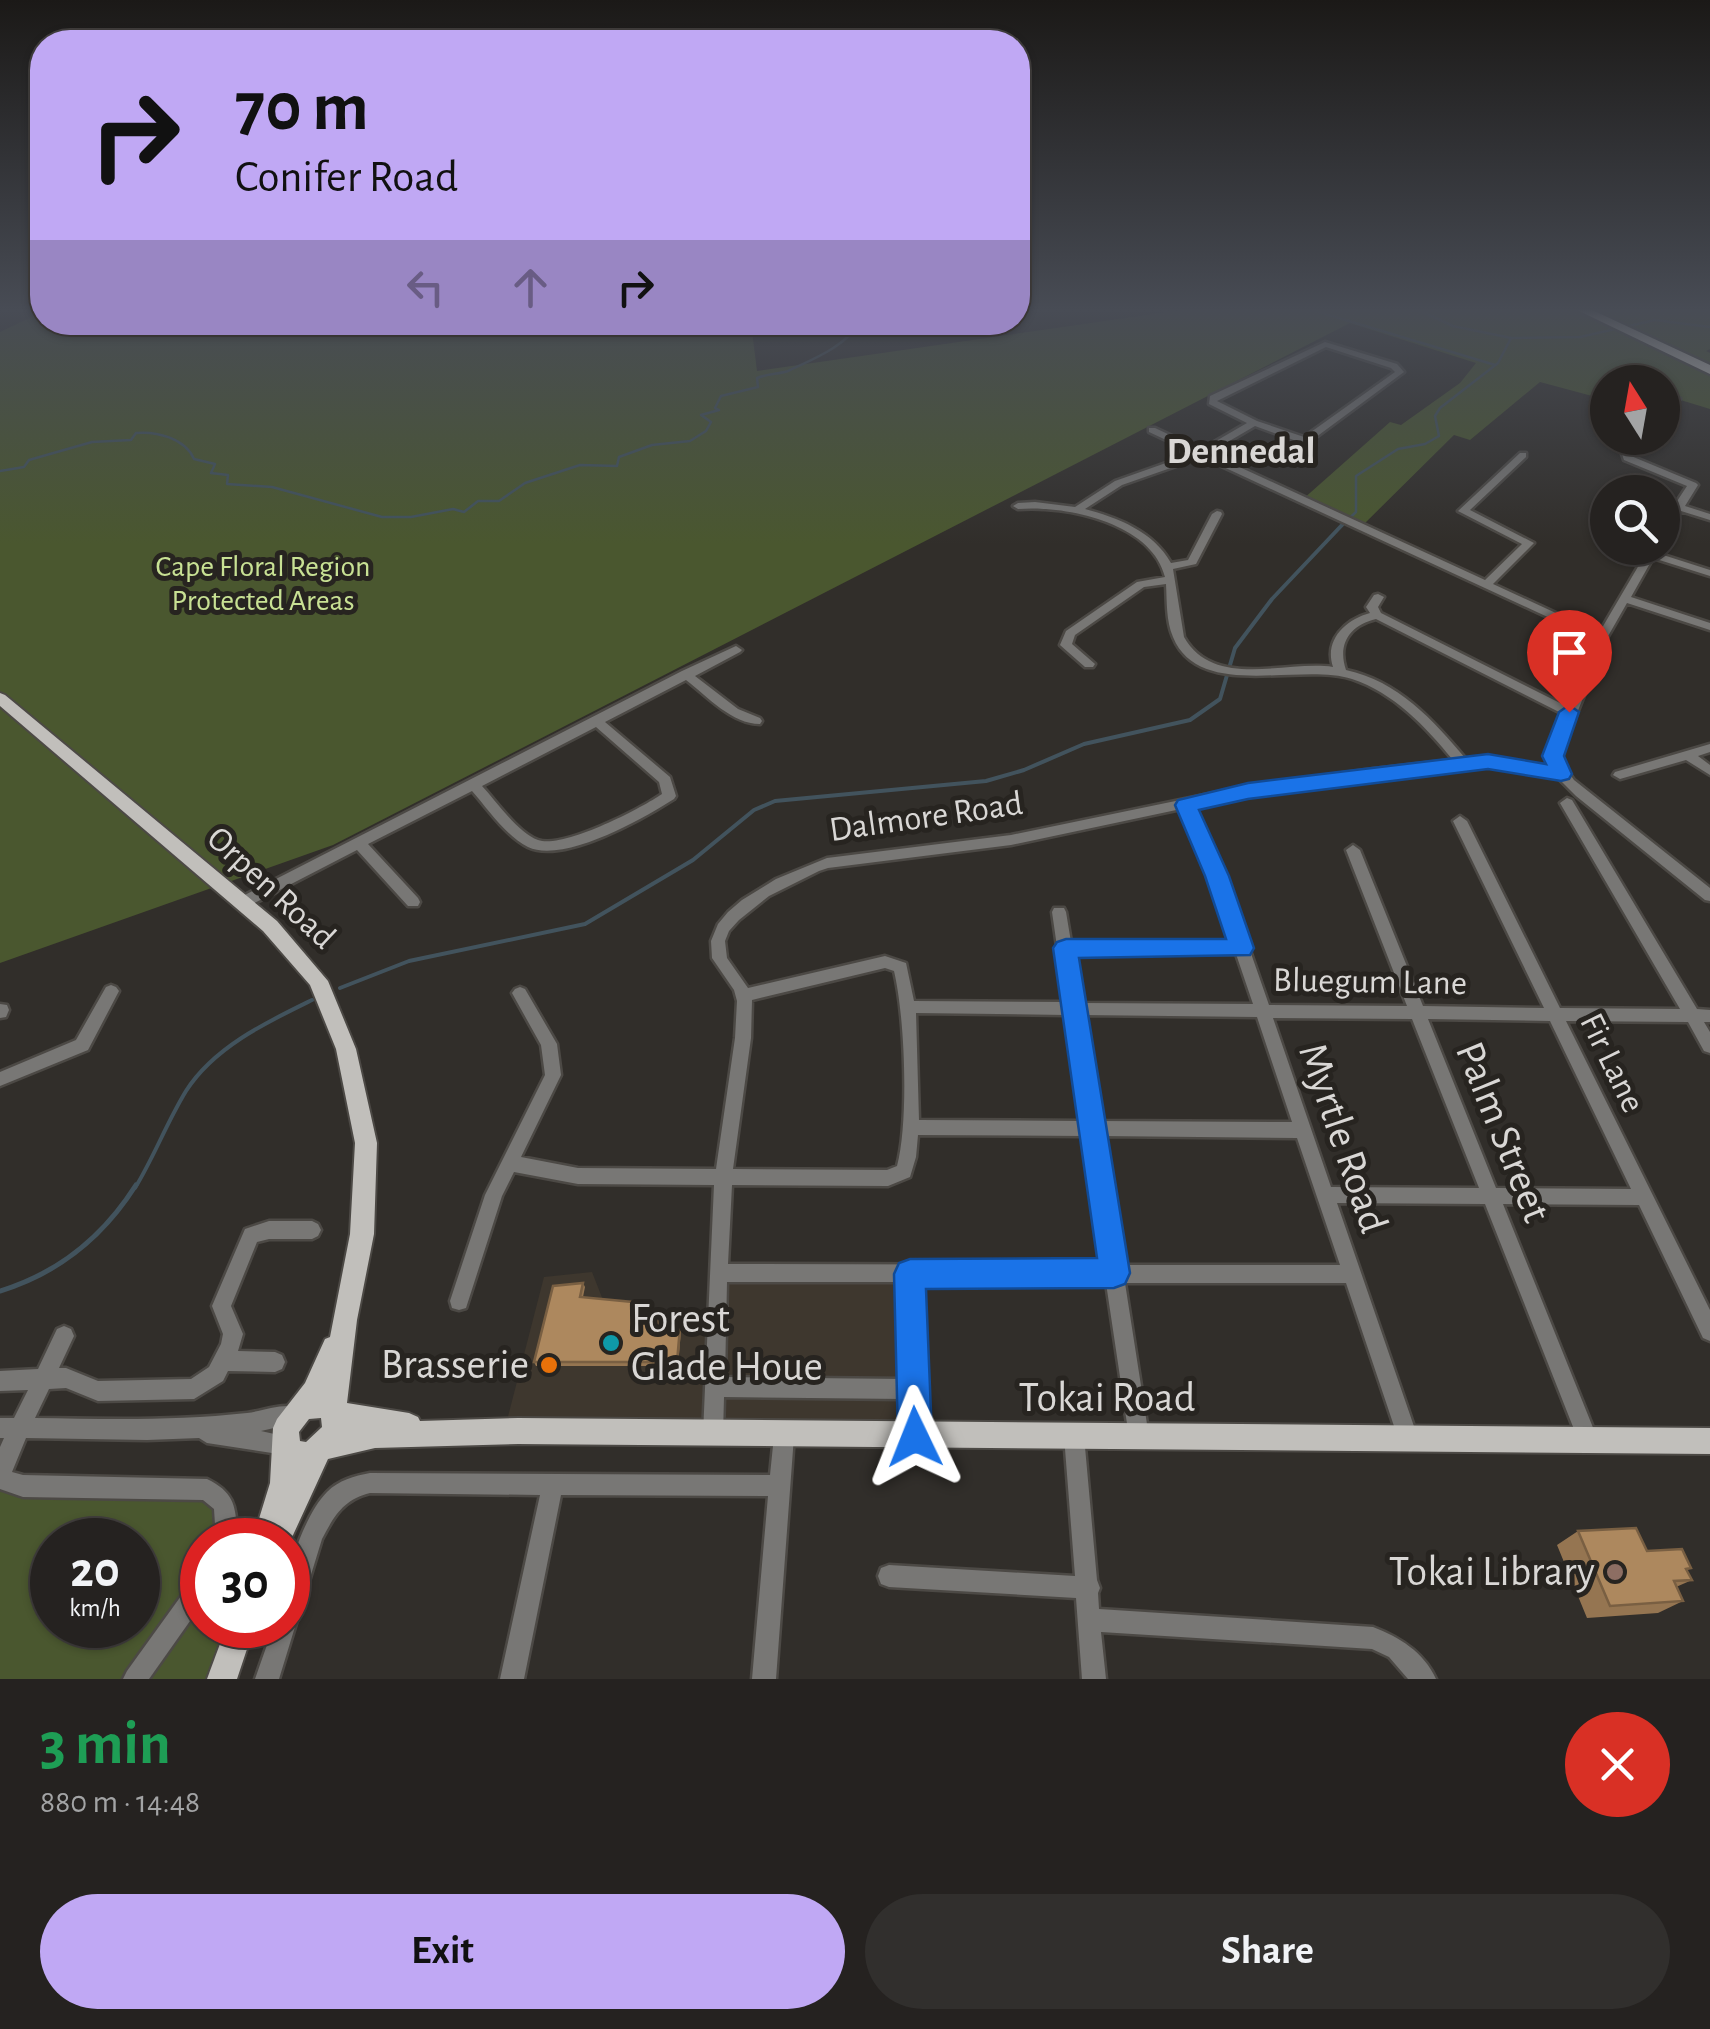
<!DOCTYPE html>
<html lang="en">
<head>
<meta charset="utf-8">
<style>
  :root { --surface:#252220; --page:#312f2d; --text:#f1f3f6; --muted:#a3a4a5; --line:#423f3e; --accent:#c0a8f4 }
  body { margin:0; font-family:"Alegreya Sans",sans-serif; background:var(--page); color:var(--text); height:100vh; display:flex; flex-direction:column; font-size:38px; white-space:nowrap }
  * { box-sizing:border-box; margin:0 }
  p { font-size:32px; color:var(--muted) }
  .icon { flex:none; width:55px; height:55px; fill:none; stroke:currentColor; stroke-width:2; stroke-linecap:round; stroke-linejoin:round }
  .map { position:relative; height:1679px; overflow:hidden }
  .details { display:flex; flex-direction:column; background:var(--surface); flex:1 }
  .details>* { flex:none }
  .hud { position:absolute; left:30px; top:30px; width:1000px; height:305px; border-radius:40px; box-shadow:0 2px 8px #0004,0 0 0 2px var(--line); background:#c0a8f4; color:#111; overflow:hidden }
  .needle { width:65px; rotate:349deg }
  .fabs { position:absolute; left:1590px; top:365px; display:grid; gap:20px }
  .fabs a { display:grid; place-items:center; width:90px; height:90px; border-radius:50%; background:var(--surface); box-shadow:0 2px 8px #0004,0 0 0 2px var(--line); font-size:50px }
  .speed { position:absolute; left:30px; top:1518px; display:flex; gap:20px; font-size:50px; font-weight:700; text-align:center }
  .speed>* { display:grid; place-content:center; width:130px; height:130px; border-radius:50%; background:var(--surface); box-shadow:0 2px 8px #0004,0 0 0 2px var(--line); line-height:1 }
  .speed small { font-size:25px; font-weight:400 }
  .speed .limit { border:15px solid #d22; background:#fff; color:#111 }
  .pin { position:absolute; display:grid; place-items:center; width:85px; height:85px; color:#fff; margin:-102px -42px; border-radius:50% 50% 50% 0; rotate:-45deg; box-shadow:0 0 10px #0007 }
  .pin .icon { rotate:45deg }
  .me { position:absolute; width:110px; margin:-55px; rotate:358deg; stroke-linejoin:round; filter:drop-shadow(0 0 8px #0008) }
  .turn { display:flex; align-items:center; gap:35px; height:210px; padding:0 40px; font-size:45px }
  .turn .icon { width:130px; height:130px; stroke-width:2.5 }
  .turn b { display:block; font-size:70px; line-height:85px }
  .lanes { display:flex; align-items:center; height:95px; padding:0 40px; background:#0003; justify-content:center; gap:50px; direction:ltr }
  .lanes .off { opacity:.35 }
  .round { display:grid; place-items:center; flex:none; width:105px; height:105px; border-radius:52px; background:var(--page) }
  .overview { display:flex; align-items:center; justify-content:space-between; height:170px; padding:0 40px }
  h1 { font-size:60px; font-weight:700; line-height:75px; color:#1e9e55 }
  .cta { display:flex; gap:20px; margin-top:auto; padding:20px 40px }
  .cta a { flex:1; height:115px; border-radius:60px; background:var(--accent); color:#111; font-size:40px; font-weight:700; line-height:115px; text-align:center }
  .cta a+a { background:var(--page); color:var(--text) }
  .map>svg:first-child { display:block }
  .built { fill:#3e372e }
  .green { fill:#4a572f; fill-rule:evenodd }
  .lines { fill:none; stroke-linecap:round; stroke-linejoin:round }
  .stream-far2 { stroke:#42535d; stroke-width:2.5 }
  .stream-far1 { stroke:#42535d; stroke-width:4 }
  .stream { stroke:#42535d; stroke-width:5 }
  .minor-casing { stroke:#4c4945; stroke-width:5 }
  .major-casing { stroke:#4c4945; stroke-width:4 }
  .highway-casing { stroke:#4c4945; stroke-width:5 }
  .minor { fill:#787775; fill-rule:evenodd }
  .major { fill:#c1bfbb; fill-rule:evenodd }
  .highway { fill:#dedcd7; fill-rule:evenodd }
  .wall { fill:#957551 }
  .shaded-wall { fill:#795f42 }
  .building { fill:#ad885e; stroke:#795f42; stroke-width:2.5 }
  .route { fill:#1a73e8; stroke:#114b97; stroke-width:2.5 }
  .culture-dot { fill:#0f9aa8; stroke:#272420; stroke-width:4 }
  .food-dot { fill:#e8710a; stroke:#272420; stroke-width:4 }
  .education-dot { fill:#8d6e63; stroke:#272420; stroke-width:4 }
  .labels { text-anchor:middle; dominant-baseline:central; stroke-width:10; stroke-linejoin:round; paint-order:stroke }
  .far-park-label { font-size:30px; fill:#c8e194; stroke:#272420 }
  .street-label { font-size:35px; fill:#d9d7d5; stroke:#272420 }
  .far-district-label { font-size:38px; font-weight:bold; fill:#d9d7d5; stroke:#272420 }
  .near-street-label { font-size:42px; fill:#d9d7d5; stroke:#272420 }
  .near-poi-label { font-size:42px; fill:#d9d7d5; stroke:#272420; text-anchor:end }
</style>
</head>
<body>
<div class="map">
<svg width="1710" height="1679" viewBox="0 0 1710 1679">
  <rect width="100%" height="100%" fill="#312e2a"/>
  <path class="built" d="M592 1272 603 1300 650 1303V1315L719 1314 721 1273 910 1274 915 1437 504 1432 544 1277Z"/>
  <g class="green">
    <path d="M1188 309H1710V349L1706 351 1710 353V409L1674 398 1663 408 1662 382H1608L1607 400 1540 382 1470 440 1454 435 1361 527 1302 500 1390 422 1401 425 1460 383 1476 363 1350 323 333 845 0 963V332L42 312V322L751 323 757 371Z"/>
    <path d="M0 1428H19L7 1482 217 1495 228 1540H202V1625H232L222 1679H0ZM52 1540H138V1625H52Z"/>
  </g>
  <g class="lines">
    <g class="stream-far2">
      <path d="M1309 309 1495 365"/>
      <path d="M1416 309 1453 326 1511 338 1580 337 1655 320 1710 327"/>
      <path d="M0 471 24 467 29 460 92 442 131 440 136 433C156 431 185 438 194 459L215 464 211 473 228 475 227 484 272 487 382 517H411L453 509 464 512 478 501H499L525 483 580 465 617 466 619 457 652 445 690 441 706 431 711 422 701 415 719 410 715 408 721 396 758 387 757 378C767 374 779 374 788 371 813 359 845 347 860 322"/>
      <path d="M1339 528 1356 512V476L1398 449 1425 444 1439 436 1435 416 1440 408 1498 363 1511 338"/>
    </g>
    <g class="stream-far1">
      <path d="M340 988 409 961 585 924 693 860 754 810 775 801 986 781 1024 770 1084 744 1190 720 1220 699 1235 648 1272 599 1342 525"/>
      <path d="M135 1188C154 1157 167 1122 186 1091 214 1047 267 1022 312 1000"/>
    </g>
    <path class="stream" d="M0 1291C59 1273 103 1237 136 1185"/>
    <g class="minor-casing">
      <g id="minor">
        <path d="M917 322H925L929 328 922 330Z"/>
        <path d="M1325 342 1397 364 1404 372 1308 443H1302L1255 426 1209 453 1485 580 1522 544 1458 511 1520 453H1526V457L1470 510 1534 543 1493 584 1599 633 1649 548H1659L1657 553 1710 570V576L1653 558 1631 597 1710 623V630L1627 603 1607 638 1561 753 1564 766 1574 780 1710 888V901L1705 900 1576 796 1558 778 1488 765 1374 777 1248 796 1194 807 1224 876 1269 1005 1407 1006 1346 850 1353 845 1360 850 1423 1006 1544 1008 1453 821 1460 816 1467 821 1560 1008 1680 1009 1560 803 1567 798 1572 800 1697 1009 1710 1010V1022H1704L1710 1032V1053L1704 1051 1688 1022 1566 1021 1710 1310V1341L1703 1338 1639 1205 1503 1204 1598 1440 1595 1447 1588 1450 1581 1447 1485 1204 1337 1203 1418 1438 1415 1445 1408 1448 1401 1445 1398 1438 1346 1283H1125L1149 1437 1146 1444 1139 1447 1132 1444 1129 1437 1106 1283 920 1282 925 1437 922 1444 915 1447 908 1444 905 1437 904 1399 724 1397 723 1434 720 1441 713 1444 706 1441 703 1434 714 1185 578 1184 514 1172 502 1196 466 1308 459 1310 452 1308 450 1301 485 1195 545 1075 541 1045 512 993 515 989 520 987 525 989 557 1044 561 1075 521 1157 578 1168 716 1169 735 1038 737 1001 734 990 712 958 711 941 718 924 728 912 742 900 776 879 827 858 1011 835 1248 786 1374 769 1453 760C1425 726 1394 693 1352 679 1300 662 1199 701 1173 637 1166 621 1167 601 1166 584L1144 587 1075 635 1072 644 1095 664 1093 667H1085L1060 645 1066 631 1137 582 1165 577C1152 523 1066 505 1018 509L1013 506 1018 503 1035 502 1075 507 1115 481 1194 453 1149 432V428H1155L1202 450 1204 448 1247 423 1209 404 1210 396ZM1326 347 1391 368 1395 372 1304 437 1257 421 1217 401ZM1202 457 1595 639 1566 706 1381 613 1378 607 1384 597 1378 594 1374 595 1366 607 1370 613C1345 620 1324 640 1333 667 1286 660 1214 690 1184 637L1173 569 1196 564 1222 514 1221 512 1217 511 1212 514 1188 560 1171 563C1153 531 1118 518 1085 509L1122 485ZM1376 619 1563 714C1555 732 1545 748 1552 768L1488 757 1466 759C1433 720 1398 681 1346 670 1337 644 1350 625 1376 619ZM1181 809 1210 876 1232 942H1071L1066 912 1064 908H1054L1052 912 1065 1002 914 1001 906 963 885 956 748 988 727 958 725 941 729 931 739 920 769 896 819 871 828 868 1011 845ZM1073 954H1236L1253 1004 1081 1003ZM885 968 894 971C905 1017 909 1121 897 1166L887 1170 733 1169 751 1038 752 1000ZM916 1013 1067 1015 1082 1121 919 1120ZM1083 1015 1257 1017 1292 1122 1099 1121ZM1273 1018 1412 1019 1479 1188 1331 1187ZM1428 1019 1550 1021 1631 1189 1496 1188ZM918 1135 1085 1136 1103 1265 728 1264 732 1185 888 1186 910 1177 916 1157ZM1102 1136 1297 1138 1340 1265H1122ZM727 1282H901L903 1379 725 1377Z"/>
        <path d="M1673 397 1680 399 1662 415V407Z"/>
        <path d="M1630 438H1640L1630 449 1631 456 1696 483 1698 485 1685 506 1710 514V520L1681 511 1666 535 1662 536V524L1687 486 1624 460 1620 448Z"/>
        <path d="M736 646 742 650 740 652 695 676 738 709 760 718 762 721 760 724C732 724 708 697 686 680L605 722 670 777 676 796 674 799C643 819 563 864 528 847 505 835 488 809 472 791L368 844 418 898 420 902 418 906H408L357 850 247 907H237L235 903 237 899 682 671ZM596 727 659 782 662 794C640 809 563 849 538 840 518 833 496 801 482 786Z"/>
        <path d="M1710 744V752L1698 756 1710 765V775L1686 760 1620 779 1613 775 1615 772Z"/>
        <path d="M111 985 116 987 119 991 88 1050 0 1086V1072L76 1040 106 987Z"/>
        <path d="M0 1004 7 1005 9 1010 6 1017 0 1018Z"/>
        <path d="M269 1221H312L318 1224 321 1230 318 1236 312 1239H269L257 1242 231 1306 243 1334 238 1351 275 1352 282 1355 285 1362 282 1369 275 1372 228 1371 223 1381 194 1399 98 1401 66 1388 49 1389 35 1418C106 1419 176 1421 247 1413 263 1411 285 1402 300 1408L303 1415 300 1422 261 1431 292 1438 295 1445 292 1452 285 1455 207 1443 199 1438 147 1440 26 1438 12 1472 23 1475 207 1479C238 1494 235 1510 238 1540H216L214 1509 203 1500 23 1497 0 1489V1447L4 1438H0V1418H14L28 1390 0 1391V1371L38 1369 57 1329 64 1326 71 1329 74 1336 59 1368H66L98 1381 191 1379 209 1367 221 1344 223 1334 212 1306 245 1229Z"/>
        <path d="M784 1426 791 1429 794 1436 776 1679H752L768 1496 561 1495 524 1679H500L540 1495 370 1493C344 1499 334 1516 322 1539L279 1679H255L274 1625H288C288 1610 285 1592 288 1577 293 1552 309 1510 327 1492 339 1480 354 1476 370 1473L770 1475 774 1436 777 1429Z"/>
        <path d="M1074 1426 1081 1429 1084 1436 1097 1580 1100 1588 1098 1593 1099 1609 1373 1627C1399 1637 1424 1652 1436 1679H1408L1389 1657 1372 1649 1101 1632 1106 1679H1082L1076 1598 889 1587 881 1584 878 1576 881 1568 889 1565 1075 1576 1064 1436 1067 1429Z"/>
        <path d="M202 1575V1604L149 1679H123L127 1671 194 1578Z"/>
      </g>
    </g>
    <g class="major-casing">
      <g id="major">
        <path d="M0 693 5 695 277 921 328 981 356 1049 377 1143 374 1234 357 1320 347 1403 409 1413 418 1417 420 1421 518 1418 1710 1428V1454L518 1444 375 1448 328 1459 288 1546V1540H256L254 1535 270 1483 273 1428 277 1419 305 1383 325 1339 330 1337 350 1234 355 1143 336 1049 310 985 263 931 0 706ZM321 1418 322 1427 306 1442 300 1441 299 1432 309 1419Z"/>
        <path d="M227 1625H255L237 1679H207Z"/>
      </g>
    </g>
    <g class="highway-casing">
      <path id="highway" d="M1575 309H1590L1710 365V374Z"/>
    </g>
    <use href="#minor" class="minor"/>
    <use href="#major" class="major"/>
    <use href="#highway" class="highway"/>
  </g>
  <g class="wall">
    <path d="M583 1283 585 1287 583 1297 644 1307 643 1315H681L682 1319 678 1366H536L534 1362Z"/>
    <path d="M1578 1531 1647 1551 1691 1568 1687 1570 1692 1580 1676 1587 1683 1601 1658 1613 1587 1618 1557 1545Z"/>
  </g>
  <path class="shaded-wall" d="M681 1315 682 1319 678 1366 677 1362Z"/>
  <g class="building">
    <path d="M583 1283 580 1297 643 1303 642 1315H681L677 1362H534L553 1286Z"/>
    <path d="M1636 1528 1647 1551 1682 1549 1691 1568 1686 1569 1692 1580 1674 1581 1683 1601 1610 1606 1578 1531Z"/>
  </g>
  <linearGradient id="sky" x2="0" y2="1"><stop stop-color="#1b1917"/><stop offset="0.57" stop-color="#484c55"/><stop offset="1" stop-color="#484c55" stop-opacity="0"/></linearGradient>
  <rect width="1710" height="544" fill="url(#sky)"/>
  <path class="route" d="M1569 705 1579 712 1564 756 1572 774 1569 779 1561 781 1488 769 1248 799 1199 810 1229 876 1254 948 1250 955 1079 958 1130 1273 1125 1284 1114 1288 926 1289 932 1437 927 1449 915 1454 903 1449 898 1437 894 1274 899 1263 910 1259 1097 1258 1053 948 1057 942 1066 939H1226L1205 876 1175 805 1178 800 1248 783 1488 754 1546 764 1542 756 1559 712Z"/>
  <circle class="culture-dot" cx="611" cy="1343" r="10"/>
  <circle class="food-dot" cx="549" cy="1365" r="10"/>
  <circle class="education-dot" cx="1615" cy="1572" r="10"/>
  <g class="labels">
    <g class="far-park-label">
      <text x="263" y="567">Cape Floral Region<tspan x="263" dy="34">Protected Areas</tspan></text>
    </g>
    <g class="street-label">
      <text transform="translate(926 817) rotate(-8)">Dalmore Road</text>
      <text transform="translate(271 888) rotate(43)">Orpen Road</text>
      <text transform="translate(1370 982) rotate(1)">Bluegum Lane</text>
      <text transform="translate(1612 1063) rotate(64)">Fir Lane</text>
    </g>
    <g class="far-district-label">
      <text x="1241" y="452">Dennedal</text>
    </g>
    <g class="near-street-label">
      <text transform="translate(1503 1132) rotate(68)">Palm Street</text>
      <text transform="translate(1343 1138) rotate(71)">Myrtle Road</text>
      <text x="1107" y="1398">Tokai Road</text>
    </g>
    <g class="near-poi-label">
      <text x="631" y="1319" text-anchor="start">Forest<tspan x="631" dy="48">Glade Houe</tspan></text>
      <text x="529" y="1365">Brasserie</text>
      <text x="1595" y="1572">Tokai Library</text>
    </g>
  </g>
</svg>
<div class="fabs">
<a><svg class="needle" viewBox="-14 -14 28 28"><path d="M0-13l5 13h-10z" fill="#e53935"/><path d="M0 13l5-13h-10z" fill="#a3a4a5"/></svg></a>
<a><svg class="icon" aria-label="search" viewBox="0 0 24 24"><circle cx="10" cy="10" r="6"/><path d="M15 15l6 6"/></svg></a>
</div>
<div class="speed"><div>20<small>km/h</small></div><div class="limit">30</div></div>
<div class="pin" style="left:1569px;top:712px;background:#d93025"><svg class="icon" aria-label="arrive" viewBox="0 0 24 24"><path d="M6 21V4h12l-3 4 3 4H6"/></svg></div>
<svg class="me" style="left:915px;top:1437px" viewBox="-20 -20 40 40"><path d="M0-17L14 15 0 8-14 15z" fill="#1a73e8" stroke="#fff" stroke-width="4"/></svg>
<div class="hud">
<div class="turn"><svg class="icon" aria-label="right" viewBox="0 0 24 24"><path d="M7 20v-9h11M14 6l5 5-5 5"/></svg><div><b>70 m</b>Conifer Road</div></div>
<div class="lanes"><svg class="icon off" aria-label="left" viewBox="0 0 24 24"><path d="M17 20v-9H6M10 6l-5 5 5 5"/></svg><svg class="icon off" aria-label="ahead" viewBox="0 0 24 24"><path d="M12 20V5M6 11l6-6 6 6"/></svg><svg class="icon" aria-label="right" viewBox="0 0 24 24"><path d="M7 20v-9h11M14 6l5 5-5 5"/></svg></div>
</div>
</div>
<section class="details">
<div class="overview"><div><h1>3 min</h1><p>880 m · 14:48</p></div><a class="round" style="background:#d93025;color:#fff"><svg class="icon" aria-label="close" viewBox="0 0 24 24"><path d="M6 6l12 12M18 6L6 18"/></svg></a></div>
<div class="cta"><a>Exit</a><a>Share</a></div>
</section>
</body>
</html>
